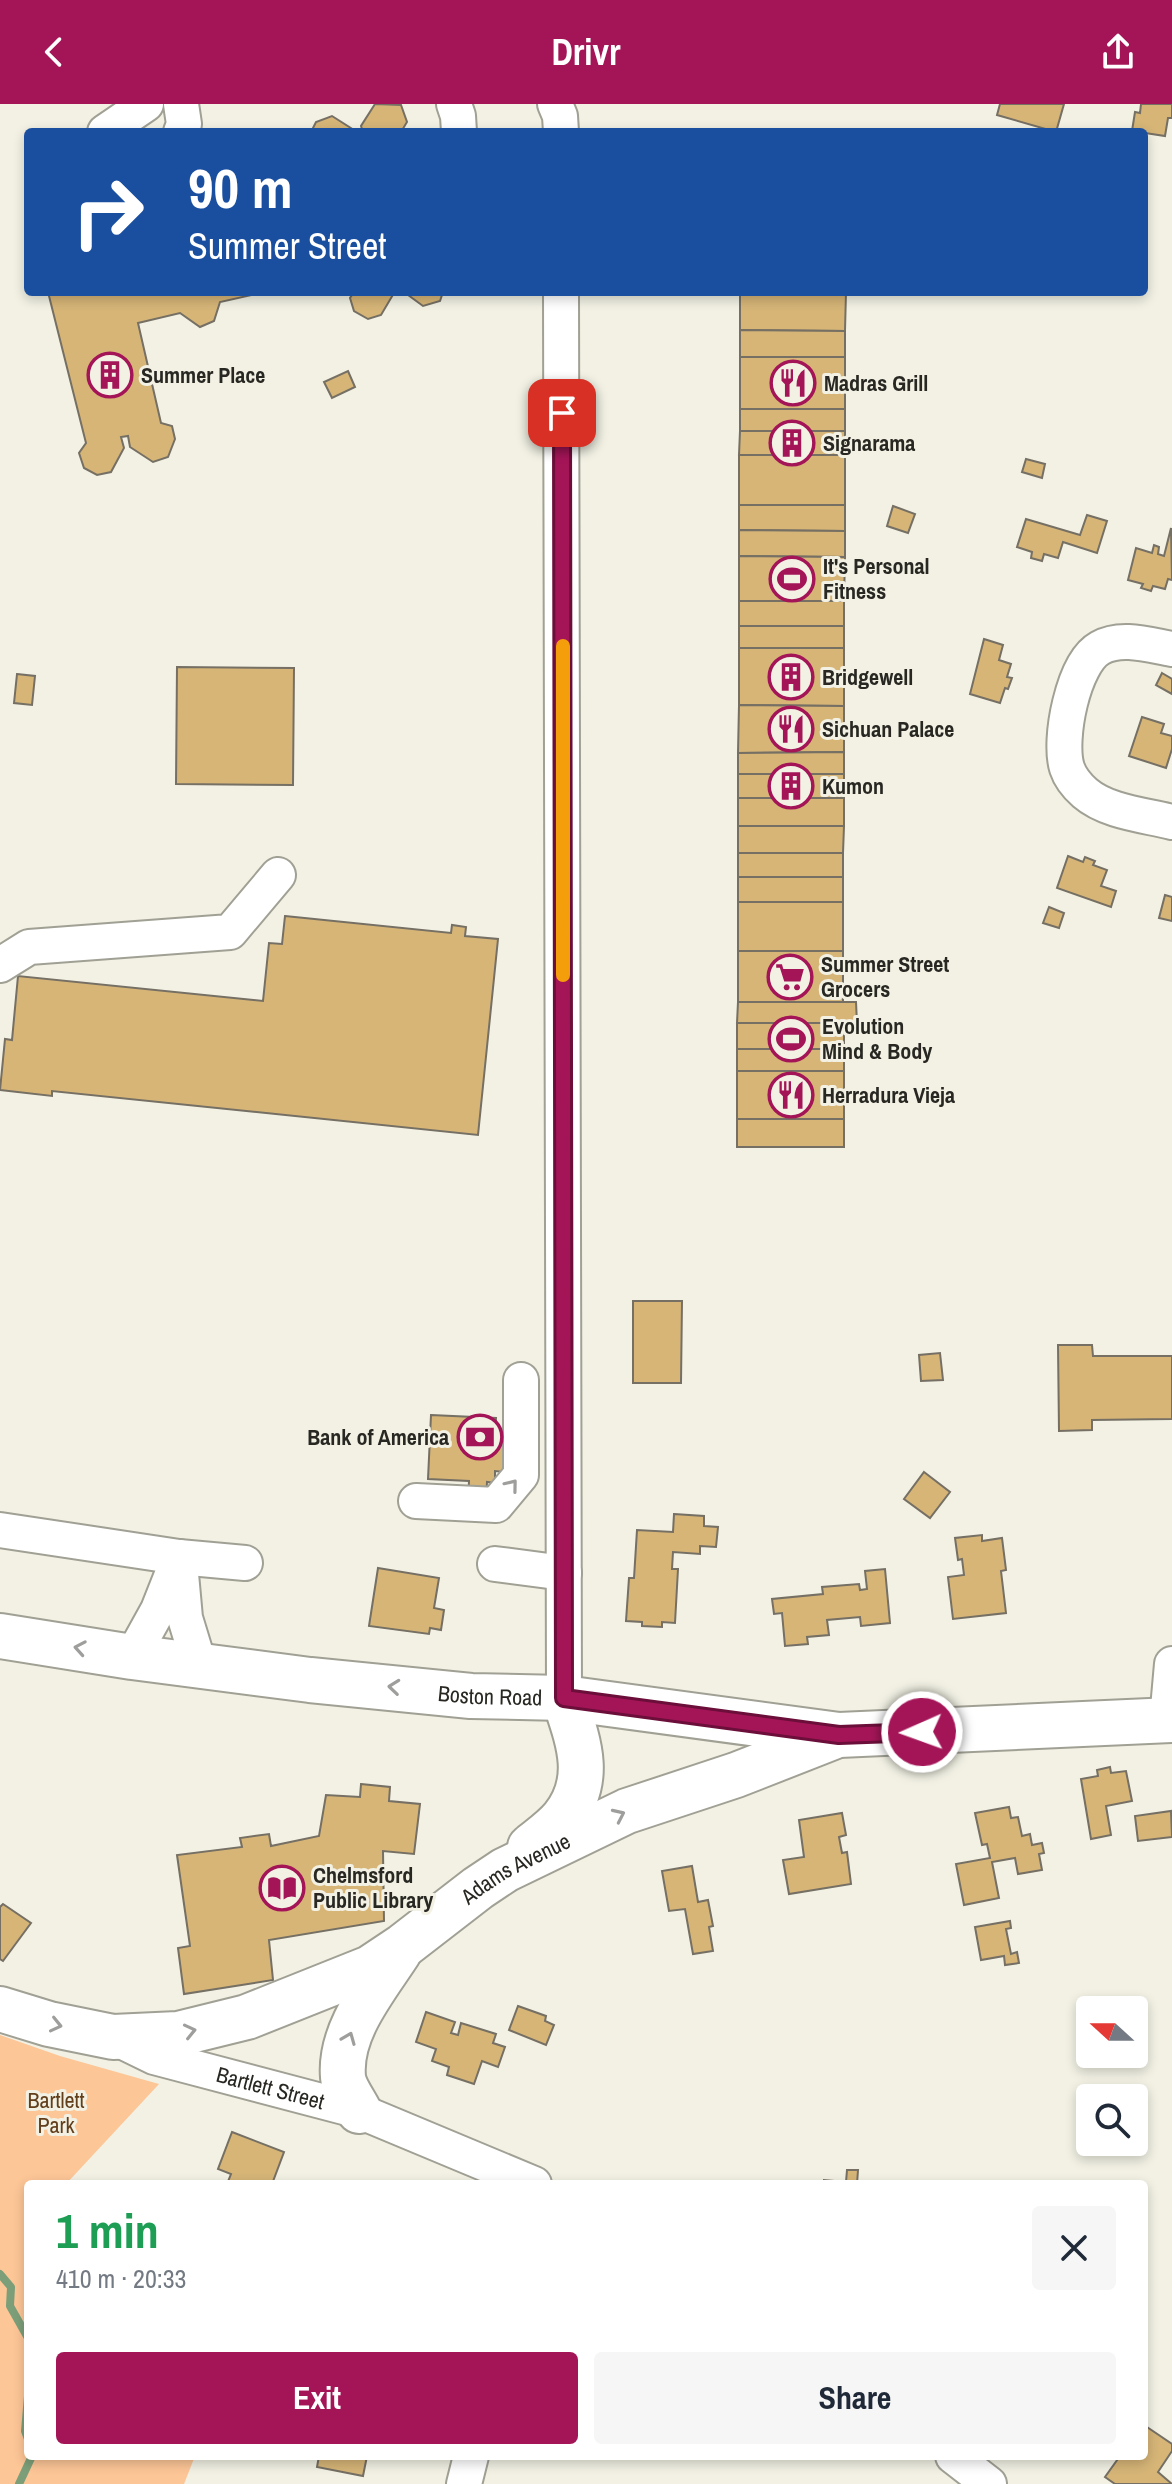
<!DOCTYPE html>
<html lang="en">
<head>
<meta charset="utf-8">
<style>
  :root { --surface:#fff; --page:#f6f6f7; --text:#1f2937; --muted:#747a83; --accent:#a41558 }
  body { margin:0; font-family:"Archivo Narrow",sans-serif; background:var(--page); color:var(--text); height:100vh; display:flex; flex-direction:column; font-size:30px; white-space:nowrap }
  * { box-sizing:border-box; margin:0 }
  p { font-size:26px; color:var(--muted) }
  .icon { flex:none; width:44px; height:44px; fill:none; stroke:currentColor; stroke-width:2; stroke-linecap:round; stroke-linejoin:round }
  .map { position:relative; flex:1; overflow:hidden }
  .details { position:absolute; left:24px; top:2076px; width:1124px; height:280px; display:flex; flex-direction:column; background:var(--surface); border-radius:8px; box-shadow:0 4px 12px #0003 }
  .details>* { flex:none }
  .guide { position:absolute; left:24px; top:24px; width:1124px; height:168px; border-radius:8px; box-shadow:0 4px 12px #0003; background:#1a4fa0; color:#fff; overflow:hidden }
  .needle { width:52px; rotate:291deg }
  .controls { position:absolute; left:1076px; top:1892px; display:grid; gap:16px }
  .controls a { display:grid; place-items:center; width:72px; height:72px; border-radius:8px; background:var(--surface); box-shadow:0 4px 12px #0003; font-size:40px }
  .pin { position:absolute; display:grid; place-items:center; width:68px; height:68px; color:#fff; margin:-34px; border-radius:16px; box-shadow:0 4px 12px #0006 }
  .me { position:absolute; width:88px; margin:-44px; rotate:268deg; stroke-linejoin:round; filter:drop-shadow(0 0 6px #0008) }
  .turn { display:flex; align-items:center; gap:28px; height:168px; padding:0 32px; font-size:36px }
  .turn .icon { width:104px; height:104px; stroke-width:2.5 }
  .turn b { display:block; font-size:56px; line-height:68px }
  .round { display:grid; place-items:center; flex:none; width:84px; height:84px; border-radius:8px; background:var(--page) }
  .summary { display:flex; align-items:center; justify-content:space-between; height:136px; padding:0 32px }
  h1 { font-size:48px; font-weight:700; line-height:60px; color:#1e9e55 }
  .primary-button { display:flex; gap:16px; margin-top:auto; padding:16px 32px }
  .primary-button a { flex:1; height:92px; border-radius:8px; background:var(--accent); color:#fff; font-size:32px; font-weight:700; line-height:92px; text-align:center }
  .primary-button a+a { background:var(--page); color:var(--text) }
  header { display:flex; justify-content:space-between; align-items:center; height:104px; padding:0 32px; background:var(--accent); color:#fff; font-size:36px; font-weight:700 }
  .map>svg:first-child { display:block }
  .green { fill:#fdc697 }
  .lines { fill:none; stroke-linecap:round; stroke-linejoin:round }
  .stream { stroke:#7c9f79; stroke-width:8 }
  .building { fill:#d6b577; stroke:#756f64; stroke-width:2 }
  .minor-casing { stroke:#a1a094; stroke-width:38 }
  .major-casing { stroke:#a1a094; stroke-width:48 }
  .minor { stroke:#fff; stroke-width:34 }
  .major { stroke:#fff; stroke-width:44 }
  .oneway { stroke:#9e9e9c }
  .route-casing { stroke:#6b0e39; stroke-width:20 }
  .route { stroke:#a41558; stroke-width:14 }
  .slow { stroke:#f59e0b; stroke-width:14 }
  .labels { text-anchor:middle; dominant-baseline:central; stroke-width:6; stroke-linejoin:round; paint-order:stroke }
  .poi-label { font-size:22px; font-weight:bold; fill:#282722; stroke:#f2f1e4; text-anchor:start }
  .street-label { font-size:22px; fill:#282722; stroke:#f2f1e4 }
  .park-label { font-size:22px; fill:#623e1b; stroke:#f2f1e4 }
</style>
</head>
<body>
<header><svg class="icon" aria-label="back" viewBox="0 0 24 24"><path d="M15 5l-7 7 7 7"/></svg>Drivr<svg class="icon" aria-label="share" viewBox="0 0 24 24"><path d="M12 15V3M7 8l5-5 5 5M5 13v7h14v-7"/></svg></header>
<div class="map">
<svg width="1172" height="2380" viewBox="0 0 1172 2380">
  <rect width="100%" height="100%" fill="#f2f1e4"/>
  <path class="green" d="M0 1931 60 1952 159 1980 66 2080H28V2120L26 2123 28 2128V2352H195L184 2380H0Z"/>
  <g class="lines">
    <g class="stream">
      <path d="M0 2170 11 2183 10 2202 28 2234"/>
      <path d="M28 2292 25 2327 28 2335"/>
      <path d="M19 2380 32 2352"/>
    </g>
  </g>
  <g class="building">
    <path d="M375 0 401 1 407 18 401 28H363L361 22Z"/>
    <path d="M1000 0H1064L1056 28 997 11Z"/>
    <path d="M1141 0H1172V14H1168L1165 32 1132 27 1135 8 1140 9Z"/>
    <path d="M332 12 354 26V28H311L316 18Z"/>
    <path d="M48 188H265L220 198 214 217 200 223 180 209 138 219 161 319 172 322 175 335 168 353 153 358 130 343 128 332 121 333 124 344 111 368 97 371 84 364 79 349 86 339Z"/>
    <path d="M354 188H394V189L381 211 368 215 354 207 350 194Z"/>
    <path d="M404 188H443L440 197 423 202Z"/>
    <path d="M740 188H846L845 227 740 226Z"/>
    <path d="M740 226 845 227V253H740Z"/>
    <rect x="740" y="253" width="105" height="52"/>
    <path d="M348 267 355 283 332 294 324 278Z"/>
    <rect x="740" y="305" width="105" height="22"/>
    <path d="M740 327H845V351H739Z"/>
    <rect x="739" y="351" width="106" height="50"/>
    <path d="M1026 355 1045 360 1042 374 1022 368Z"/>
    <path d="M739 401H845V427L739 426Z"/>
    <path d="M893 402 915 410 908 429 887 422Z"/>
    <path d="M1087 411 1107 417 1097 449 1063 438 1058 454 1044 450 1042 457 1031 454 1032 448 1017 443 1026 415 1080 431Z"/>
    <path d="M1171 424 1172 476 1168 475 1165 485 1153 482 1151 487 1141 484 1143 480 1128 476 1136 444 1152 449 1154 441 1159 443 1158 450 1164 452Z"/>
    <path d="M739 426 845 427V453L739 452Z"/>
    <path d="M739 452 845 453 844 497H739Z"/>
    <rect x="739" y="497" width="105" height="25"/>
    <rect x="739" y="522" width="105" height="22"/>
    <path d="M984 535 1003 541 999 556 1011 560 1007 573 1012 574 1008 585 1005 584 1000 599 970 590Z"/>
    <path d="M739 544H844V602L739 601Z"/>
    <path d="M177 563 294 564 293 681 176 680Z"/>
    <path d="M1162 569 1172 575V590L1156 581Z"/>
    <path d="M17 570 35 572 32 601 14 599Z"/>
    <path d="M739 601 844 602V648L738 649Z"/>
    <path d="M1142 613 1164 620 1161 629 1172 632V645L1166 664 1129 652Z"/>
    <path d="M844 648V670H738V649Z"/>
    <rect x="738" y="670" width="106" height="24"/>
    <rect x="738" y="694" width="106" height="28"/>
    <path d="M738 722H844L843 749H738Z"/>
    <rect x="738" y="749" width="105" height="24"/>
    <path d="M1068 752 1083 758 1085 753 1095 757 1093 761 1107 766 1101 782 1116 787 1111 803 1057 784Z"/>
    <rect x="738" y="773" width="105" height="25"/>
    <path d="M1165 791 1172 793V817L1159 814Z"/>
    <rect x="738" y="798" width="105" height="49"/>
    <path d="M1049 803 1064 809 1059 824 1043 819Z"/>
    <path d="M285 812 451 829 452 821 466 823 465 832 498 835 478 1031 52 987V992L0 986 5 935 12 936 18 872 263 897 269 839 282 840Z"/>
    <path d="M738 847H843V899L738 898Z"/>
    <path d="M738 898H856L857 919H737Z"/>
    <path d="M737 919H857L856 925H844V945H737Z"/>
    <rect x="737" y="945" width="107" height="22"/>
    <rect x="737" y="967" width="107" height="48"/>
    <rect x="737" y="1015" width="107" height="28"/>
    <path d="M633 1197H682L681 1279H633Z"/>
    <path d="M1058 1241H1092L1093 1252H1172V1315L1092 1316V1326L1059 1327Z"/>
    <path d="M940 1249 943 1276 921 1277 919 1251Z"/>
    <path d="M431 1311 496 1314 495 1329H510L509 1361H504V1368L495 1367V1379L487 1378 486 1396 468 1395 469 1377 428 1375Z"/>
    <path d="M924 1368 950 1388 930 1414 904 1395Z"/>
    <path d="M674 1410 704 1412V1422L718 1423 716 1443 700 1442V1450L673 1448 672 1465H678L675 1519 662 1518V1523L642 1522V1518L626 1517 629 1474H634L637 1426 673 1428Z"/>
    <path d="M982 1431V1437L1002 1434 1006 1466 1001 1467 1006 1509 953 1515 948 1473 964 1471 962 1455 958 1456 955 1434Z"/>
    <path d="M378 1464 439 1474 434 1504 444 1506 441 1526 430 1524 429 1530 369 1522Z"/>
    <path d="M885 1465 890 1519 861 1522 860 1513 827 1516 829 1531 807 1533 808 1540 785 1542 782 1509 774 1510 772 1495 823 1490 822 1483 859 1480 860 1486 867 1485 865 1467Z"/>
    <path d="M1110 1663 1111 1669 1126 1667 1132 1697 1106 1702 1111 1731 1091 1735 1081 1675 1098 1672 1097 1666Z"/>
    <path d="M361 1680 390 1683 389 1697 420 1700 414 1750 383 1747 384 1817 269 1836 273 1876 184 1890 178 1844 190 1842 177 1751 242 1743 240 1734 269 1730 271 1742 319 1732 326 1691 360 1693Z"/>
    <path d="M1009 1703 1011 1714 1018 1713 1022 1732 1030 1730 1032 1741 1042 1739 1044 1749 1039 1750 1042 1766 1018 1770 1015 1754 992 1758 999 1794 964 1801 956 1760 990 1754 987 1740 982 1741 975 1709Z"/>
    <path d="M1171 1707 1172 1733 1138 1737 1135 1712Z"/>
    <path d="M842 1709 846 1731 839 1733 842 1749 847 1748 851 1780 789 1790 783 1756 804 1753 799 1716Z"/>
    <path d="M692 1762 698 1798 708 1796 713 1822 709 1823 713 1847 693 1850 685 1805 669 1807 662 1767Z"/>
    <path d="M3 1800 31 1819 3 1857 0 1855V1803Z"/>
    <path d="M1010 1817 1011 1824 1006 1825 1011 1850 1017 1848 1019 1859 1005 1861 1004 1852 981 1856 975 1823Z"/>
    <path d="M518 1902 546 1912 545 1917 554 1921 546 1941 509 1926Z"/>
    <path d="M426 1908 455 1918 451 1929 458 1931 461 1919 496 1930 493 1939 505 1943 498 1963 482 1957 474 1980 447 1971 449 1963 432 1957 436 1945 416 1938Z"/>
    <path d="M232 2028 284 2048 272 2080H227L231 2070 218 2065Z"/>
    <path d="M847 2066H858L857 2080H824V2076L846 2078Z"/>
    <path d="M1144 2321 1172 2340V2347L1158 2368 1172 2380H1115L1105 2373 1120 2352H1144Z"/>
    <path d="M319 2352H367L363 2372 317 2363Z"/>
  </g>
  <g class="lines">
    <g class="minor-casing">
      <g id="minor">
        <path d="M181 0 184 20 181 28"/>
        <path d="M454 0 458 12 459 28"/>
        <path d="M555 0 560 12 561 28"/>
        <path d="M105 28 146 0"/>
        <path d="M561 188 564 1594"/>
        <path d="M1172 545C1149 541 1121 532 1100 544 1073 559 1058 636 1067 664 1070 673 1077 682 1085 689 1107 708 1144 711 1172 718"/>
        <path d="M0 861 29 843 230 828 278 771"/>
        <path d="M416 1397 496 1401 521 1371V1276"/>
        <path d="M0 1426 179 1453 245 1459"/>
        <path d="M180 1459 185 1514 199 1560"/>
        <path d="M495 1460 564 1469"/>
        <path d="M132 1553 158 1506 179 1453"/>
        <path d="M1167 1616 1172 1560"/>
        <path id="s1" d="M113 1933 154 1953 359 2007 534 2080"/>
        <path d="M953 2352 989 2380"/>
        <path d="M464 2380 471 2352"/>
      </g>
    </g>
    <g class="major-casing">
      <g id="major">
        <path id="s2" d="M0 1532 132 1553 310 1576 471 1592 564 1594 839 1631 1172 1616"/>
        <path d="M530 1743C541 1734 554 1725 563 1714 594 1675 578 1636 564 1594"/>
        <path id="s3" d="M0 1905 49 1920 113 1933 178 1930 247 1913 370 1864 403 1842 478 1784 505 1766 627 1707 736 1671 833 1633"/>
        <path d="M359 2007C354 1997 344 1984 343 1973 339 1927 375 1885 399 1848"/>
      </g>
    </g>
    <use href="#minor" class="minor"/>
    <use href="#major" class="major"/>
  </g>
  <defs><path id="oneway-chevron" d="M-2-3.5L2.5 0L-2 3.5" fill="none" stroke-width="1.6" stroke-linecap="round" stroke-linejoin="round" transform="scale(2)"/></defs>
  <g class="oneway">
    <use href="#oneway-chevron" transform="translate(512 1381) rotate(-51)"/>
    <use href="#oneway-chevron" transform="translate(80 1544) rotate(-170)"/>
    <use href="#oneway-chevron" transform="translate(394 1583) rotate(-174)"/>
    <use href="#oneway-chevron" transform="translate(619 1711) rotate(-25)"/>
    <use href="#oneway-chevron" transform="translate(56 1921) rotate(13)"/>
    <use href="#oneway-chevron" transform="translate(190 1927) rotate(-13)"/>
    <use href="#oneway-chevron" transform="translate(349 1934) rotate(-68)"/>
  </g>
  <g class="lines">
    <g class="route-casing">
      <path id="route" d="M562 309 564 1594 839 1631 922 1628"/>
    </g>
    <use href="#route" class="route"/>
    <path class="slow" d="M563 542V871"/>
  </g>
  <defs>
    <g id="building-ring" transform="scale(2.3)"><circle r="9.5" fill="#f2f1e4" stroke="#a41558" stroke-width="1.5"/><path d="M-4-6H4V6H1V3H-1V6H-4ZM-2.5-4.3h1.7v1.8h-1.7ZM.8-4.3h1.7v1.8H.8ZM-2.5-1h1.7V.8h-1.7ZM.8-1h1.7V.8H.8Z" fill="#a41558"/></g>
    <g id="restaurant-ring" transform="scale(2.3)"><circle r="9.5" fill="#f2f1e4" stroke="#a41558" stroke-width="1.5"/><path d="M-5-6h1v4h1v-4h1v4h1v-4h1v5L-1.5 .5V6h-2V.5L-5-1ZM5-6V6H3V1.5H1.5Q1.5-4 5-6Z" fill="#a41558"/></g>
    <g id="stadium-ring" transform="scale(2.3)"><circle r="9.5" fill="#f2f1e4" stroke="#a41558" stroke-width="1.5"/><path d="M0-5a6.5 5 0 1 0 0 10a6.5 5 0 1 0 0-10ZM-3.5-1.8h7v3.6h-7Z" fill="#a41558"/></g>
    <g id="supermarket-ring" transform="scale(2.3)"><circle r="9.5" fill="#f2f1e4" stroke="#a41558" stroke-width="1.5"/><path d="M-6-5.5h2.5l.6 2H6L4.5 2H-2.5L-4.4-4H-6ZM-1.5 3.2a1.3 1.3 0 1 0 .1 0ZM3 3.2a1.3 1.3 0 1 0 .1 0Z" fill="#a41558"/></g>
    <g id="bank-ring" transform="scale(2.3)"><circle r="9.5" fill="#f2f1e4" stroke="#a41558" stroke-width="1.5"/><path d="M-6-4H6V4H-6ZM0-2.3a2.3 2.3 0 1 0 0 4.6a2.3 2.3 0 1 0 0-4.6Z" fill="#a41558"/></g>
    <g id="library-ring" transform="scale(2.3)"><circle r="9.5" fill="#f2f1e4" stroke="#a41558" stroke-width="1.5"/><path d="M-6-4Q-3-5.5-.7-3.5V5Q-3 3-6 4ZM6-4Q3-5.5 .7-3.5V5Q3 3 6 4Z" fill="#a41558"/></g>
  </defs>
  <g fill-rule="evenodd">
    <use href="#building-ring" x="110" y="271"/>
    <use href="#restaurant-ring" x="793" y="279"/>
    <use href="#building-ring" x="792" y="339"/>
    <use href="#stadium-ring" x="792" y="475"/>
    <use href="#building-ring" x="791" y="573"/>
    <use href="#restaurant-ring" x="791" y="625"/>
    <use href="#building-ring" x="791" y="682"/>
    <use href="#supermarket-ring" x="790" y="873"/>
    <use href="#stadium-ring" x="791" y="935"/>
    <use href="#restaurant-ring" x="791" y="991"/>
    <use href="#bank-ring" x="480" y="1333"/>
    <use href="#library-ring" x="282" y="1784"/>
  </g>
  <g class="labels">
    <g class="poi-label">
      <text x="141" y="271">Summer Place</text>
      <text x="824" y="279">Madras Grill</text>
      <text x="823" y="339">Signarama</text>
      <text x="823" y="462">It's Personal<tspan x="823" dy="25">Fitness</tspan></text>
      <text x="822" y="573">Bridgewell</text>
      <text x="822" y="625">Sichuan Palace</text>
      <text x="822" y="682">Kumon</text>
      <text x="821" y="860">Summer Street<tspan x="821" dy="25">Grocers</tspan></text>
      <text x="822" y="922">Evolution<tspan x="822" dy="25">Mind &amp; Body</tspan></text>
      <text x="822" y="991">Herradura Vieja</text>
      <text x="449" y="1333" text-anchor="end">Bank of America</text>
      <text x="313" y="1771">Chelmsford<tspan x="313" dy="25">Public Library</tspan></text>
    </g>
    <g class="street-label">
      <text stroke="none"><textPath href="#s2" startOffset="494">Boston Road</textPath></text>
      <text stroke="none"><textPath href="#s3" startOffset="562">Adams Avenue</textPath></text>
      <text stroke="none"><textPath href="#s1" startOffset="166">Bartlett Street</textPath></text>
    </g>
    <g class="park-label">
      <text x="56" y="1996">Bartlett<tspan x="56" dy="25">Park</tspan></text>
    </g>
  </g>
</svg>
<div class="controls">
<a><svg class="needle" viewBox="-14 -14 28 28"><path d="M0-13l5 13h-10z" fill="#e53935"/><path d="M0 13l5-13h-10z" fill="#747a83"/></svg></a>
<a><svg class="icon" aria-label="search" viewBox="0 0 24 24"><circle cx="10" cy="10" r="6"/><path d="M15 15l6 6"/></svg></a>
</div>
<div class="pin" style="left:562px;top:309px;background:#d93025"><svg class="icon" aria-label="arrive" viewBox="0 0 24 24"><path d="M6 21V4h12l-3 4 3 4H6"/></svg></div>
<svg class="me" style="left:922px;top:1628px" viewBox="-20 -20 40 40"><circle r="17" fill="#a41558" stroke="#fff" stroke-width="3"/><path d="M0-11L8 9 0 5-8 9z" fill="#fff"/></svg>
<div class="guide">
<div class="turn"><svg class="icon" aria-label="right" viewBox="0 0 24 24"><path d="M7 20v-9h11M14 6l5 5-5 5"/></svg><div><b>90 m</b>Summer Street</div></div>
</div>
<section class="details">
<div class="summary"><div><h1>1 min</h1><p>410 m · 20:33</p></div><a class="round"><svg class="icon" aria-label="close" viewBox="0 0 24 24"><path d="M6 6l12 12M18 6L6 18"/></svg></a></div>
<div class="primary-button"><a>Exit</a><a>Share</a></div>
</section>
</div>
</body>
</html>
